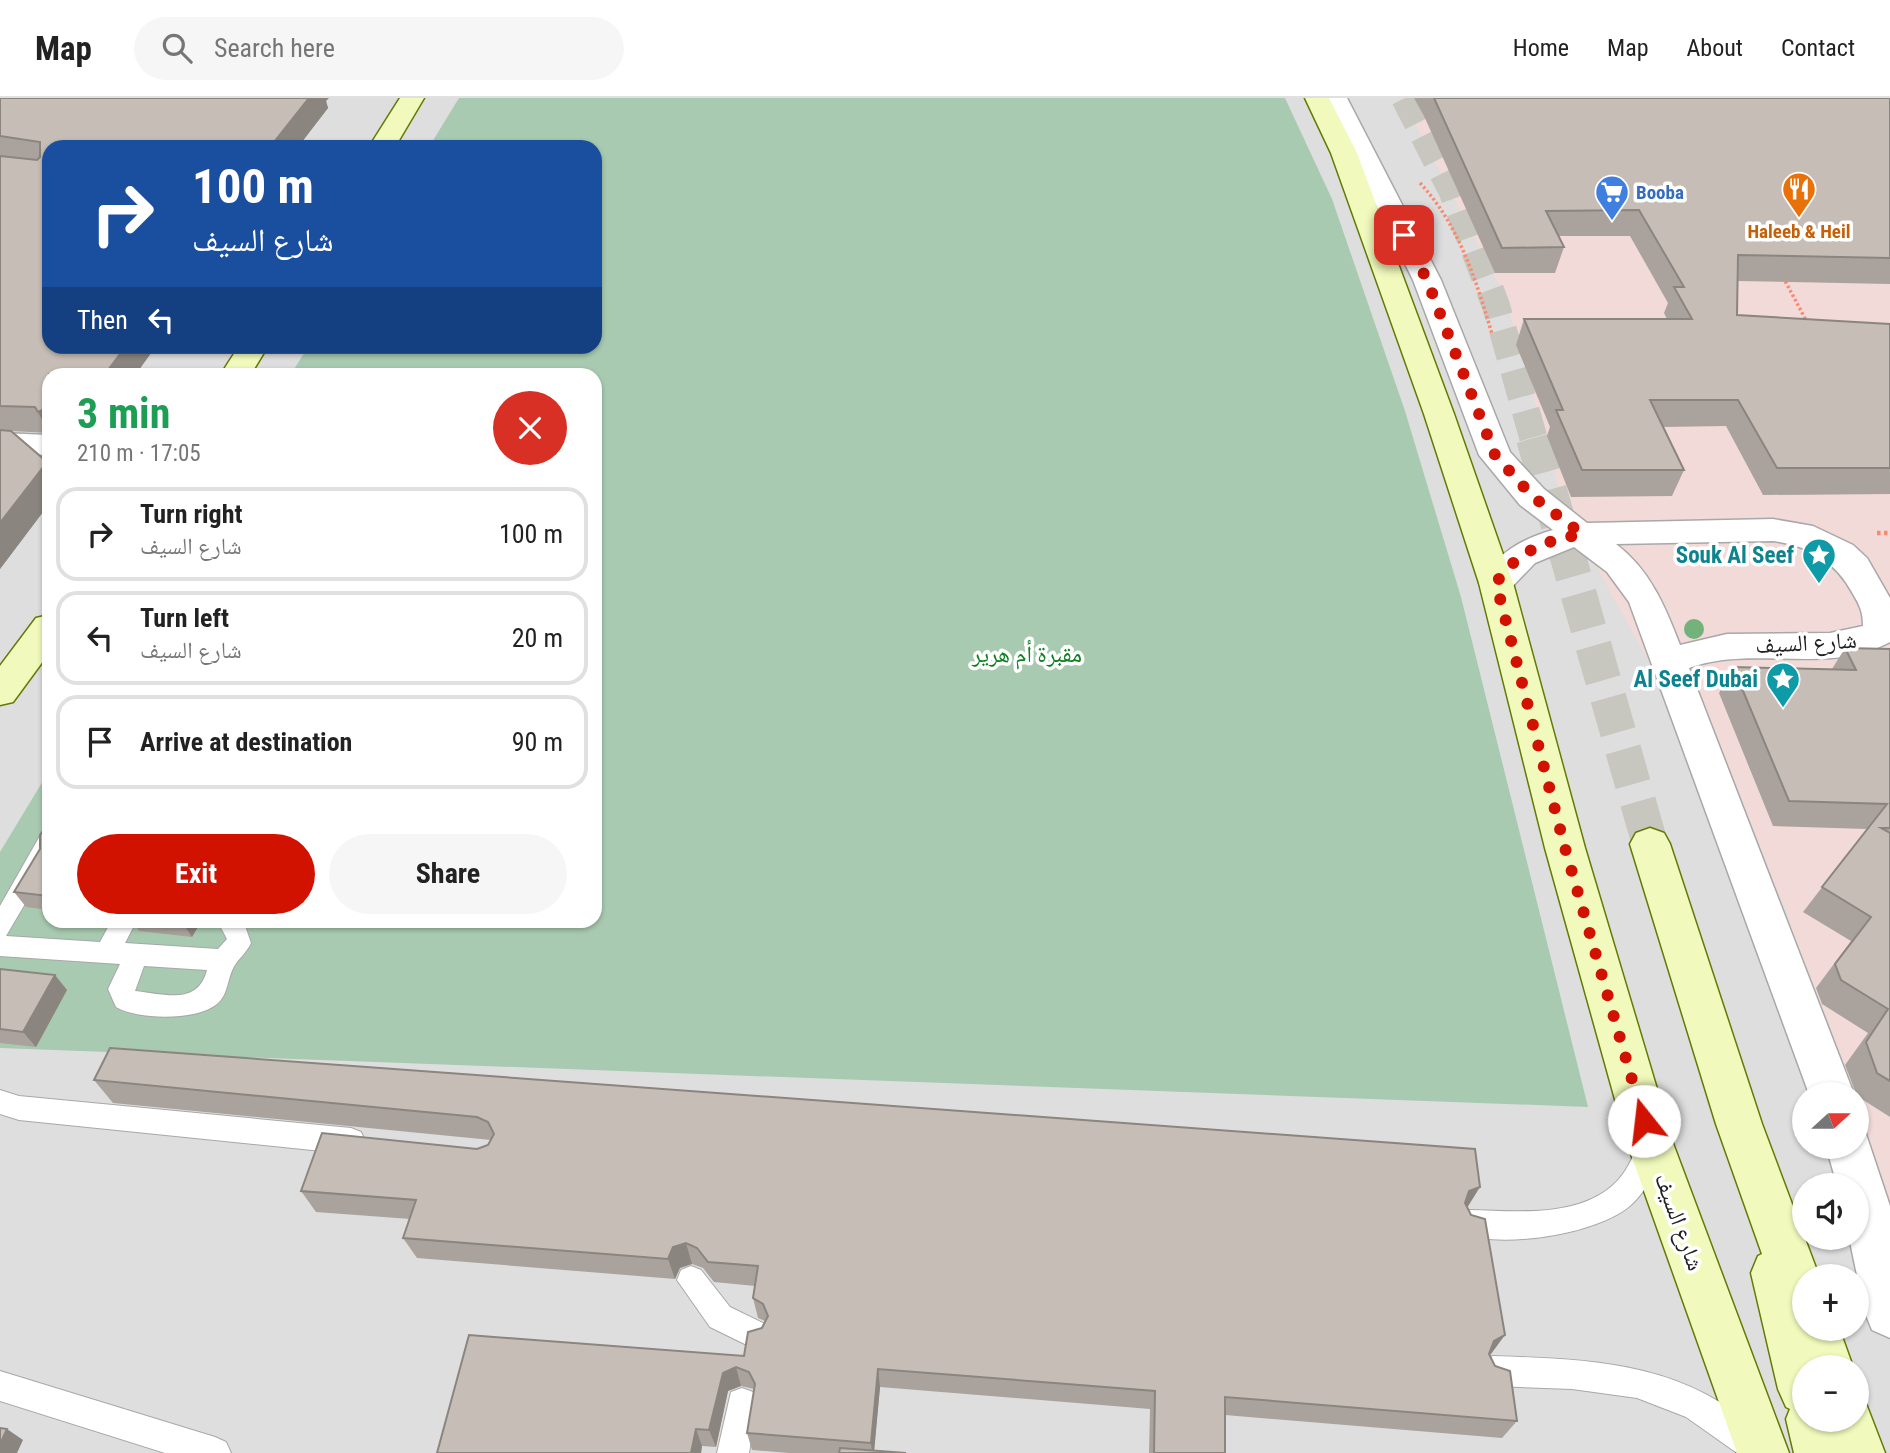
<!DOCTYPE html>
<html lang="en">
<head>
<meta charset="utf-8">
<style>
  :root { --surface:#fff; --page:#f6f6f6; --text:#222; --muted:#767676; --line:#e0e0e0; --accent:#d11200 }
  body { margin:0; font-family:"Roboto Condensed","Noto Naskh Arabic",sans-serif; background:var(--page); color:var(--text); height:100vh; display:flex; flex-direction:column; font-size:26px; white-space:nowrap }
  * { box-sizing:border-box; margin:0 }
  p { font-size:23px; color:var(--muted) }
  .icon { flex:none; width:38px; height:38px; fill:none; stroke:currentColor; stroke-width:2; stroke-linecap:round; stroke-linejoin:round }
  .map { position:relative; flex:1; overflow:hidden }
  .drawer { position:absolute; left:42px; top:270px; width:560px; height:560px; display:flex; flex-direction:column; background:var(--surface); border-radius:21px; box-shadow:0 2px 5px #0004 }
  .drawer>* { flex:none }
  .banner { position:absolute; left:42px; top:42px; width:560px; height:214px; border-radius:21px; box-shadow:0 2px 5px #0004; background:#1a4fa0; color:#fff; overflow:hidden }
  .needle { width:46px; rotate:69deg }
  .tools { position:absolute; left:1792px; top:984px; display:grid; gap:14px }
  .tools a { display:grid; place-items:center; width:77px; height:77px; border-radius:50%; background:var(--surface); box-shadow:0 2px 5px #0004; font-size:35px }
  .pin { position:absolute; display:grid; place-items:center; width:60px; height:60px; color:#fff; margin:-30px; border-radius:14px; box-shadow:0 4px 10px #0006 }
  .me { position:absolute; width:77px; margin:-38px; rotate:344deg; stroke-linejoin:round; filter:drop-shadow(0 0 5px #0008) }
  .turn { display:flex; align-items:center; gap:24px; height:147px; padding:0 35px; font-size:32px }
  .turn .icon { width:91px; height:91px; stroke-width:2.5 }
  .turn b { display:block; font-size:49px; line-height:60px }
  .then { display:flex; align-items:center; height:66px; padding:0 35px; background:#0003; gap:14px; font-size:26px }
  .round { display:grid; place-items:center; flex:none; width:74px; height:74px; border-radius:37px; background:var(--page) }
  .headline { display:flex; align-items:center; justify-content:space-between; height:119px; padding:0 35px }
  h1 { font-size:42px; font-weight:700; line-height:52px; color:#1e9e55 }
  .cta { display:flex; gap:14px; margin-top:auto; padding:14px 35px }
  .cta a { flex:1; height:80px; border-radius:42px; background:var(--accent); color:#fff; font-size:28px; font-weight:700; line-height:80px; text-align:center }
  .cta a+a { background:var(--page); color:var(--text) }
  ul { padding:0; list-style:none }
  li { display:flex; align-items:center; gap:21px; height:94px; margin:0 14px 10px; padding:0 21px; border:4px solid var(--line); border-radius:21px }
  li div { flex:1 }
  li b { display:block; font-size:26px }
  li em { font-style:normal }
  header { display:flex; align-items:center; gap:42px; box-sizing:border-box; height:98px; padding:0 35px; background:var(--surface); border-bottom:2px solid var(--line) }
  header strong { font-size:33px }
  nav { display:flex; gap:38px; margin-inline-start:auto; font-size:24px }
  .search { width:490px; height:63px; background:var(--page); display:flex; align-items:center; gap:18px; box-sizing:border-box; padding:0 24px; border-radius:38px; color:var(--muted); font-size:26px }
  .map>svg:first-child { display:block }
  .residential { fill:#dfdede; fill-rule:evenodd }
  .commercial { fill:#f1dad7 }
  .cemetery { fill:#a8cab0 }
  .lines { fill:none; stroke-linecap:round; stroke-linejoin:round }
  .secondary-tunnel-far1 { stroke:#c7c6bf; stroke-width:28; stroke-dasharray:28 14; stroke-linecap:butt }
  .secondary-tunnel { stroke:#c7c6bf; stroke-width:36; stroke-dasharray:36 18; stroke-linecap:butt }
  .lane-casing { stroke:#a8a8a8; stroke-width:2 }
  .street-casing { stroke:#a8a8a8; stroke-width:3 }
  .secondary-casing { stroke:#637a05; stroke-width:3 }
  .path-far1 { stroke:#fa8a6f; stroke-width:3.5; stroke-dasharray:2.5 2.5; stroke-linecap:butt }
  .path { stroke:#fa8a6f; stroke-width:4.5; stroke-dasharray:3.5 3.5; stroke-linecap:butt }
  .lane { fill:#fff; fill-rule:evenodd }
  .street { fill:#fff; fill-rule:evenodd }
  .secondary { fill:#f1fabc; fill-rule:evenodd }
  .tree { fill:#73b27a }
  .wall { fill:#aaa39d }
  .shaded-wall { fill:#8b857f }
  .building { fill:#c6beb6; stroke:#8b857f; stroke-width:2 }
  .route { stroke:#d11200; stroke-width:12; stroke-dasharray:0 21.6 }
  .labels { text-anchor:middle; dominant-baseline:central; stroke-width:7; stroke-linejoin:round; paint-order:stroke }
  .far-shop-label { font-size:19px; font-weight:bold; fill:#366cbe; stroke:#fff; text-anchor:start }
  .far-food-label { font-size:19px; font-weight:bold; fill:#c56008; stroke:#fff }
  .culture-label { font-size:23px; font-weight:bold; fill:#0d838f; stroke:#fff; text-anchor:end }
  .street-label { font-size:23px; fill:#212121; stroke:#fff }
  .park-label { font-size:23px; fill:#0c8120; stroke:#fff }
</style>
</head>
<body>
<header>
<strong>Map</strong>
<div class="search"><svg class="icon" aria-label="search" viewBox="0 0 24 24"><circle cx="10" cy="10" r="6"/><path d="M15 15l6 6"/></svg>Search here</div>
<nav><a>Home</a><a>Map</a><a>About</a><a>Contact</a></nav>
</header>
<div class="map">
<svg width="1890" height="1355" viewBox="0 0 1890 1355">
  <rect width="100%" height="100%" fill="#f1efe7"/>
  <path class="residential" d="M0 0H1832L1890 13V1355H0ZM49 49H595V248H49ZM49 276H595V822H49ZM1804 996H1857V1048H1804ZM1804 1087H1857V1139H1804ZM1804 1178H1857V1230H1804ZM1804 1269H1857V1321H1804Z"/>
  <path class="commercial" d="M1402 0H1822L1890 17V1242L1857 1104V996H1831L1786 811 1564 410 1506 201Z"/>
  <path class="cemetery" d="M459 0H1285L1332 101 1405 313 1461 499 1588 1009 0 950V754L49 673V822H595V276H291L308 249 595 248V49H429Z"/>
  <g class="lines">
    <path class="secondary-tunnel-far1" d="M1405 0 1452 92 1496 208 1534 342"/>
    <path class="secondary-tunnel" d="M1534 340 1650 746"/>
    <g class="lane-casing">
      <g id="lane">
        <path d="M49 734V765L6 838 100 844 112 822H137L125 845 218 851 227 841 217 822H243L251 845C247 854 240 859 235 867 227 879 229 896 217 906 196 923 138 922 116 909L108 891 120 866 0 858V808L41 736ZM144 868 207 872C198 908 164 896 135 893Z"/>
        <path d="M0 992 19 998 351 1030 361 1034 365 1043 361 1052 351 1056 19 1022 0 1016Z"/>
        <path d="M1650 1038 1660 1042 1664 1051C1655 1071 1648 1092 1631 1107 1597 1137 1500 1151 1459 1135L1455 1125 1459 1115 1469 1112C1514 1113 1575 1120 1612 1088 1626 1076 1633 1059 1640 1042Z"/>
        <path d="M691 1168 701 1172 730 1209 765 1226 770 1236 765 1246 755 1251 710 1229 677 1182 681 1172Z"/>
        <path d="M1493 1258C1582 1261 1671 1263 1744 1321 1757 1331 1771 1339 1778 1355H1737L1686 1319 1637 1300 1572 1291 1493 1288 1482 1284 1478 1273 1482 1262Z"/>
        <path d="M0 1273 215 1339 226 1344 231 1355H165L0 1303Z"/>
        <path d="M742 1290 753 1294 757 1305 749 1355H717L731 1294Z"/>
      </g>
    </g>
    <g class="street-casing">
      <g id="street">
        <path d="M1323 0H1347L1441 182 1510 354 1544 391 1587 425 1773 421 1813 428 1853 447 1867 460 1890 500V544C1828 578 1753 546 1689 570L1854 996H1809L1629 504 1607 474 1574 449 1535 465 1508 493 1496 497 1484 493 1479 485C1496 456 1521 441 1553 432L1520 407 1479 357 1413 182ZM1773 443C1810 448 1836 464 1853 496 1860 508 1863 514 1863 528L1830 535 1727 536 1680 547C1665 508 1650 472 1616 446Z"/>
        <path d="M0 335 49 337V357L0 355Z"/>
        <path d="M1857 1030 1865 1033 1890 1108V1240L1872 1232 1865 1215 1849 1139H1857V1087H1837L1826 1048H1857Z"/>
      </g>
    </g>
    <g class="secondary-casing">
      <g id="secondary">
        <path d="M400 0H424L395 49H369Z"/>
        <path d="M1305 0H1329L1357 55 1454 316 1513 485 1585 750 1674 1048 1789 1355H1737L1628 1048 1545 750 1479 485 1424 316 1331 55Z"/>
        <path d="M239 248H268L251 276H221Z"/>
        <path d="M49 517V555L13 604 0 607V568L36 520Z"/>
        <path d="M1650 730 1664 735 1670 746 1762 1026 1819 1178H1804V1230H1839L1853 1269H1804V1321H1857V1299L1865 1303 1885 1355H1794L1786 1321 1790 1311 1786 1309 1778 1291 1751 1175 1758 1158 1762 1156 1716 1026 1630 746 1636 735Z"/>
      </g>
    </g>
    <g class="path-far1">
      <path d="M1420 85C1459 127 1476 182 1492 236"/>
      <path d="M1783 179 1807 224"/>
    </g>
    <path class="path" d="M1877 435H1890"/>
    <use href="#lane" class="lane"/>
    <use href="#street" class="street"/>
    <use href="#secondary" class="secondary"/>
  </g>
  <circle class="tree" cx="1694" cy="531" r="10"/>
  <g class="wall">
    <path d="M0 0 326 3 328 10 298 49H49V248H156L136 276H49V335L11 333 49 367V406L0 471Z"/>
    <path d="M1414 0H1890V186L1738 183 1737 217 1890 226V396L1763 397 1726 328 1663 329 1684 372 1672 398 1571 399 1547 338 1550 329 1516 247 1524 221H1667L1664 215 1668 205 1630 138H1558L1564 149 1555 175H1495L1424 18Z"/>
    <path d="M1845 550 1890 551V1019L1857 998 1845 967 1868 935 1822 906 1816 890 1851 843 1803 814 1867 731 1773 728 1719 595 1733 569 1832 571Z"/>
    <path d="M49 724V812L26 809 14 794 40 751Z"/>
    <path d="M132 822H202L192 839 139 833Z"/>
    <path d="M0 871 67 892 36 949 0 945Z"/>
    <path d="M94 982 1467 1110 1491 1256H1490L1517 1323 1502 1340 1225 1317V1355H1149L1150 1311 880 1289 874 1352 906 1355H789L752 1352 747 1335 754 1291 741 1288 728 1293 716 1349 702 1348 701 1355H437L744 1258 765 1223 758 1220 753 1200 755 1188 714 1184 703 1170 692 1166 680 1170 675 1181 417 1160 403 1140 410 1121 316 1114 301 1093 477 1051 488 1047 491 1042 113 1005Z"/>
  </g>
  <g class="shaded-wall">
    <path d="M309 0H329L326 3 328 10 298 49H270Z"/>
    <path d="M126 248H156L136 276H105Z"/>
    <path d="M49 309V335L38 314Z"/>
    <path d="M47 364 49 367V406L0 471V425Z"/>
    <path d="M184 822H202L192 839 182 824Z"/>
    <path d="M55 877 67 892 36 949 23 934Z"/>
    <path d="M1480 1089 1467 1110 1457 1114 1469 1093Z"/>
    <path d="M686 1145 692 1166 680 1170 675 1181 668 1161 673 1149Z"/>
    <path d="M1505 1237 1491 1256 1480 1261 1494 1243Z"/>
    <path d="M736 1269 741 1288 728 1293 716 1349 709 1332 723 1275Z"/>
    <path d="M878 1271 880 1289 874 1355H872L871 1345Z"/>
    <path d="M7 1331 23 1342 17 1355H0V1346Z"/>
    <path d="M696 1331 702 1348 701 1355H691Z"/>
  </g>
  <g class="building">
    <path d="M0 0H309L270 49H49V248H126L105 276H49V309L38 314 35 309 0 308V58L37 62 40 59V44L0 38Z"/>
    <path d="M1434 0H1890V160L1738 157 1737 217 1890 226V370H1777L1738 302H1650L1684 372H1582L1556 312H1563L1524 221H1692L1674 189H1684L1639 112 1546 113 1564 149 1502 150Z"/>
    <path d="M0 332 11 333 47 364 0 425Z"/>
    <path d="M1845 550 1890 551V730H1881L1890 735V983L1877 975 1866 944 1888 911 1841 882 1835 866 1871 819 1822 789 1887 706 1789 703 1733 569 1856 572Z"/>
    <path d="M49 724V796L48 798 14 794 40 751V737Z"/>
    <path d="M167 822H184L182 824Z"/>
    <path d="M0 871 55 877 23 934 0 931Z"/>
    <path d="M110 950 1475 1051 1480 1089 1469 1093 1465 1105 1471 1117 1485 1121 1505 1237 1494 1243 1489 1256 1495 1268 1510 1273 1517 1323 1225 1299V1355H1154L1155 1293 878 1271 871 1345 747 1335 755 1286 749 1274 736 1269 723 1275 709 1332 696 1331 691 1355H437L469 1237 744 1258 748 1234 762 1230 768 1218 763 1206 753 1200 758 1168 708 1164 697 1150 686 1145 673 1149 668 1161 403 1140 416 1102 301 1093 322 1035 477 1051 488 1047 494 1036 488 1024 477 1019 94 982Z"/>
    <path d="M0 1330 7 1331 0 1346Z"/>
    <path d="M840 1350 906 1355H839Z"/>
  </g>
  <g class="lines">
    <path class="route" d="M1404 137 1427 182 1495 357 1532 398 1582 436C1544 443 1518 453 1496 485L1565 750 1644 1023"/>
  </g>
  <defs>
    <g id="restaurant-pin" transform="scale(1.75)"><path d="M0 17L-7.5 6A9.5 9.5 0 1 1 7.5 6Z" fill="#e8710a" stroke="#fff"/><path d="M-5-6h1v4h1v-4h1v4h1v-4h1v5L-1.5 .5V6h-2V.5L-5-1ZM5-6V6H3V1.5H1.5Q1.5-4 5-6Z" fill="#fff"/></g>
    <g id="supermarket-pin" transform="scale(1.75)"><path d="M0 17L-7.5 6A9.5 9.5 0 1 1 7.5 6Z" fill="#3f7fe0" stroke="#fff"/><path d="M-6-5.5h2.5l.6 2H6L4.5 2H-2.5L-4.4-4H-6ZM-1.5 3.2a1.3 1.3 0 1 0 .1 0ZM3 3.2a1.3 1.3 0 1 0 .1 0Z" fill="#fff"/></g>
    <g id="sight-pin" transform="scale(1.75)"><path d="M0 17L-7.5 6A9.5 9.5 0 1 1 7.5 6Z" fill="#0f9aa8" stroke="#fff"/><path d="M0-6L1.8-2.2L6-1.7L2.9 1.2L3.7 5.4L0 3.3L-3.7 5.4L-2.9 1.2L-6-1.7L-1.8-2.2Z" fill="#fff"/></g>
  </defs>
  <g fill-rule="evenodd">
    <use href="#restaurant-pin" x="1799" y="91"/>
    <use href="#supermarket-pin" x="1612" y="94"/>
    <use href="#sight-pin" x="1819" y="457"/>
    <use href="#sight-pin" x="1783" y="581"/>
  </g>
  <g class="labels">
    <g class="far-shop-label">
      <text x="1636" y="94">Booba</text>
    </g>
    <g class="far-food-label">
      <text x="1799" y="133">Haleeb &amp; Heil</text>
    </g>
    <g class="culture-label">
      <text x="1794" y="457">Souk Al Seef</text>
      <text x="1758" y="581">Al Seef Dubai</text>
    </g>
    <g class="street-label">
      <text transform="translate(1806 545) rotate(-3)">شارع السيف</text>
      <text transform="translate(1679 1124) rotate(70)">شارع السيف</text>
    </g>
    <g class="park-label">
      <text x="1027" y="556">مقبرة أم هرير</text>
    </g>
  </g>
</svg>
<div class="tools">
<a><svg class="needle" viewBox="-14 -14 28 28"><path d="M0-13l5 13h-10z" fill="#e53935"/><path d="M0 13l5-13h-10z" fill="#767676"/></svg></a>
<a><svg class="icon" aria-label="sound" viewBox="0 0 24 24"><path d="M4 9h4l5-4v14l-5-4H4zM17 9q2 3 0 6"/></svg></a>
<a>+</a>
<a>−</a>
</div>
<div class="pin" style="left:1404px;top:137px;background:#d93025"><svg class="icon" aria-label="arrive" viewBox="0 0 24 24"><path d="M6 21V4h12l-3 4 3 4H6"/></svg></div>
<svg class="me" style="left:1644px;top:1023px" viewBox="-20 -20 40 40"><circle r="19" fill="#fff"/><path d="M0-13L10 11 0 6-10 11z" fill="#d11200"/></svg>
<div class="banner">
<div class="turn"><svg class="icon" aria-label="right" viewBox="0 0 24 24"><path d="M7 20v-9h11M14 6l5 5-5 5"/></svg><div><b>100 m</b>شارع السيف</div></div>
<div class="then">Then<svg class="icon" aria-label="left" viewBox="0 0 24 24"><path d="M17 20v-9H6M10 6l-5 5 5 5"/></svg></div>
</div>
<section class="drawer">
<div class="headline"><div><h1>3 min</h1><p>210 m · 17:05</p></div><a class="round" style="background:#d93025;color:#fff"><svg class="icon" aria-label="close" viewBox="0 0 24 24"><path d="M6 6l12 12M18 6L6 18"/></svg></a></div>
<ul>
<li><svg class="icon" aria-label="right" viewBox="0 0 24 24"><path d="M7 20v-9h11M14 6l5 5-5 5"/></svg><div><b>Turn right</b><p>شارع السيف</p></div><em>100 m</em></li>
<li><svg class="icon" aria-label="left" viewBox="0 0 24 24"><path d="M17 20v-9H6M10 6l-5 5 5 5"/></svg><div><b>Turn left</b><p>شارع السيف</p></div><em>20 m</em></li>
<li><svg class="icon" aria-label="arrive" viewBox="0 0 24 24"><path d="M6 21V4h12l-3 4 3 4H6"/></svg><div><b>Arrive at destination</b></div><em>90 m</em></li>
</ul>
<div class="cta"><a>Exit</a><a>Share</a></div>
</section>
</div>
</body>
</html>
